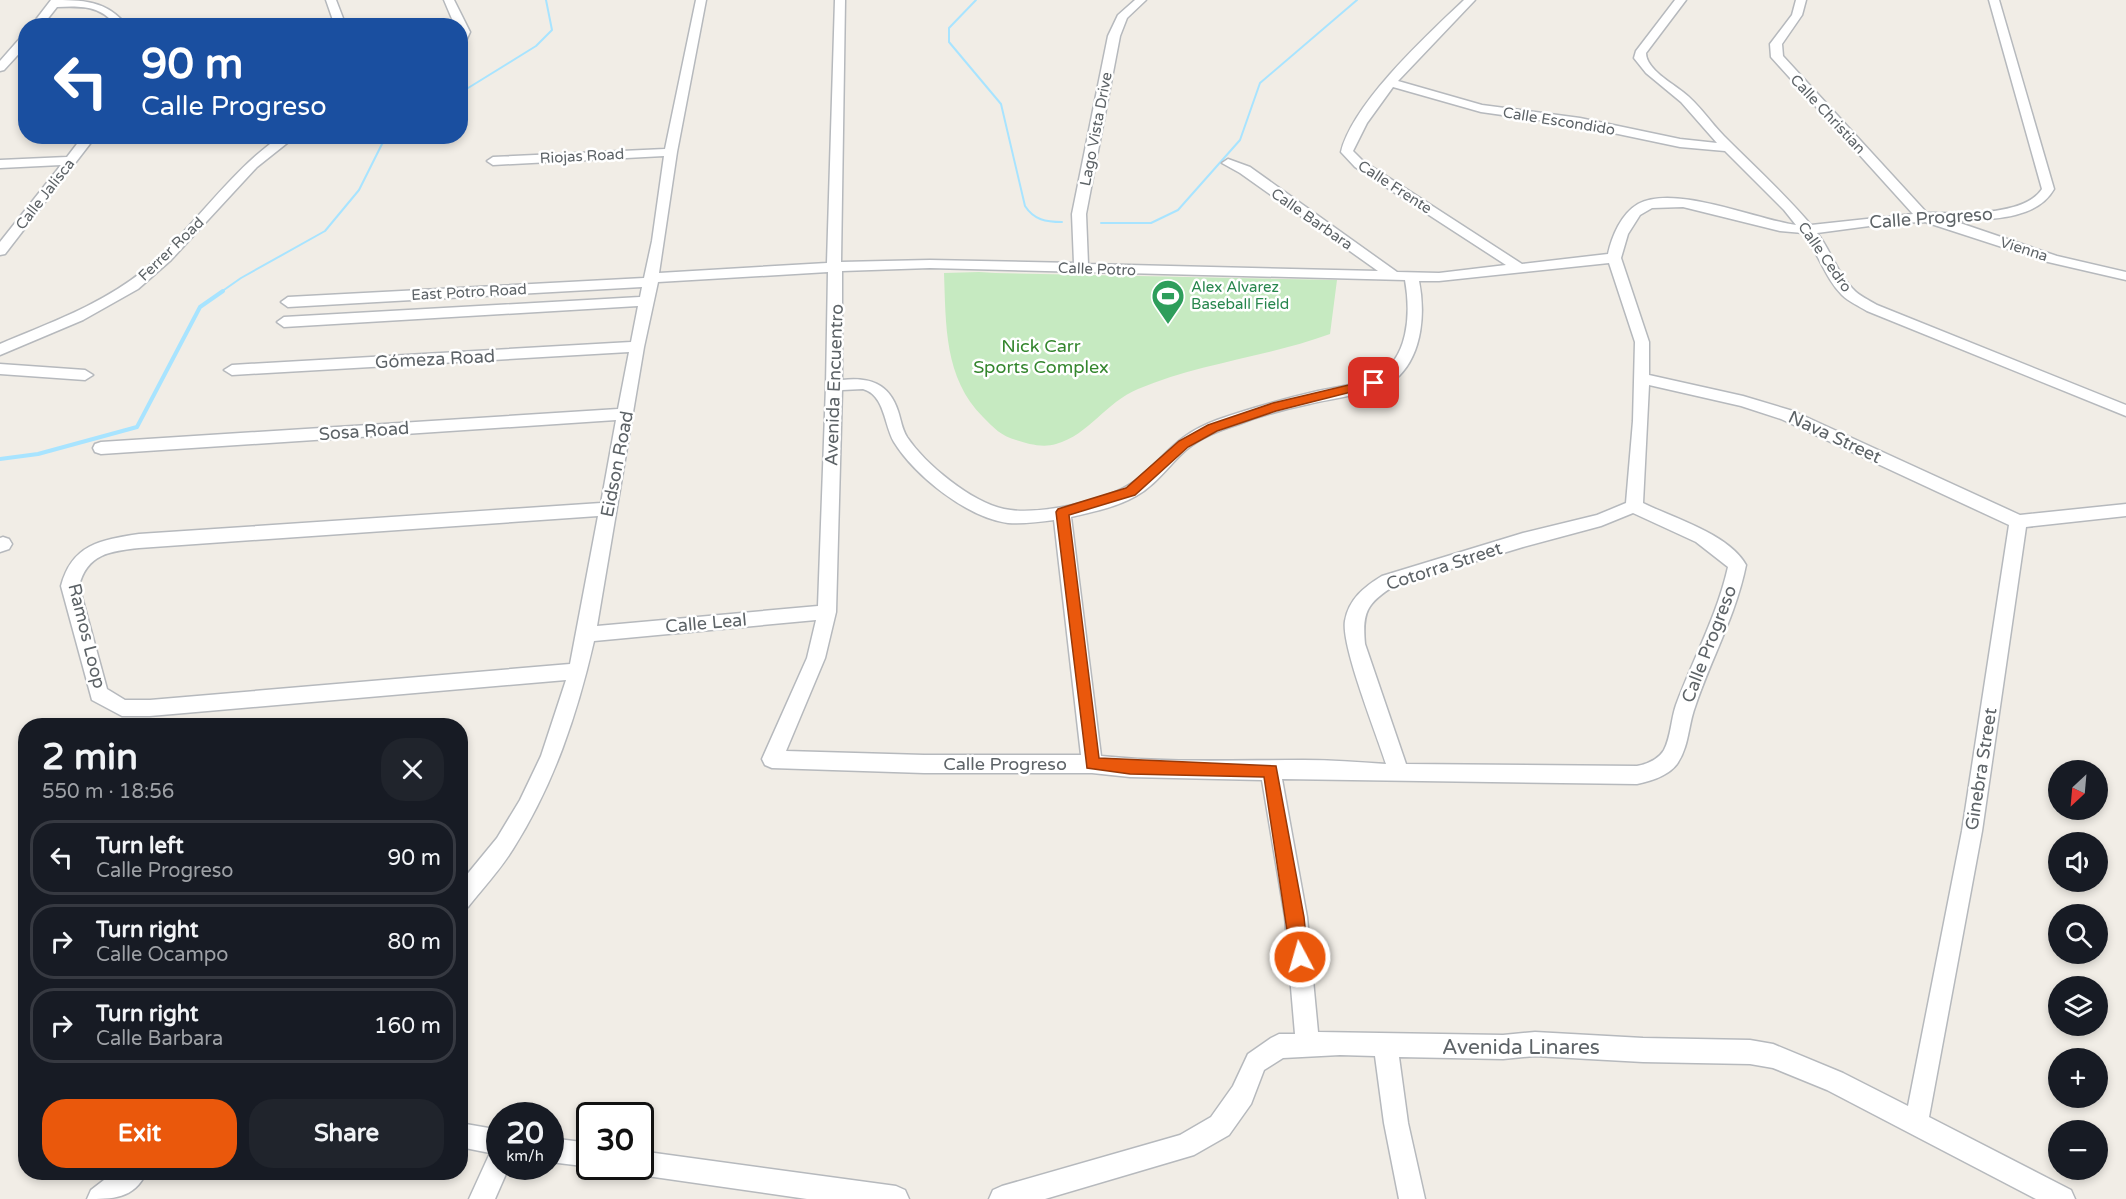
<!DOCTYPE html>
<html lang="en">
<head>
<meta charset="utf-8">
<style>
	:root { --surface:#171b24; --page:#20242c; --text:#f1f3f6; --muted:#9ea1a6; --line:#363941; --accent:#ea580c }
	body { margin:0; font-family:"Varela Round",sans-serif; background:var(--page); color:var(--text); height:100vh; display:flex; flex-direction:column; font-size:22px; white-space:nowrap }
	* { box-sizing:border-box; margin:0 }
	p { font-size:20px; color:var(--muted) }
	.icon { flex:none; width:33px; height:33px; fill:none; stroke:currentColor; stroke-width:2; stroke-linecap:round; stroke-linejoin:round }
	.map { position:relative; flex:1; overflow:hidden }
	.details { position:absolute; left:18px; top:718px; width:450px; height:462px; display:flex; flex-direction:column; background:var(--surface); border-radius:24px; box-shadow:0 3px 9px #0003 }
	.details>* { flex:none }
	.banner { position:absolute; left:18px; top:18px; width:450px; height:126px; border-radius:24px; box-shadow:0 3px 9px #0003; background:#1a4fa0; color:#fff; overflow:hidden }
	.needle { width:39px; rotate:206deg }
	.fabs { position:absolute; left:2048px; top:760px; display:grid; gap:12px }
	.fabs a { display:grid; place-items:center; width:60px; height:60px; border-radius:50%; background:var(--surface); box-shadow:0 3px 9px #0003; font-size:30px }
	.speed { position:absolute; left:486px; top:1102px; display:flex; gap:12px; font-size:30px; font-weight:700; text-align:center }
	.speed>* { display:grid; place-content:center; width:78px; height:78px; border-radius:50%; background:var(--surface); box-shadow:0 3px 9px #0003; line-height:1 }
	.speed small { font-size:15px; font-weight:400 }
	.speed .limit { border:3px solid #111; border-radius:9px; background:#fff; color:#111 }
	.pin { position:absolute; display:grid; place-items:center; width:51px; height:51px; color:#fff; margin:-26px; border-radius:12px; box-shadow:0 3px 9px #0006 }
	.me { position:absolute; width:66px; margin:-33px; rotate:354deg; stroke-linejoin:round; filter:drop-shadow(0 0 4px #0008) }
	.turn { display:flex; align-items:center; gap:21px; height:126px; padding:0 24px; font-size:27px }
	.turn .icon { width:78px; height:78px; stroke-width:2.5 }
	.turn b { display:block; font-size:42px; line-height:51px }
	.round { display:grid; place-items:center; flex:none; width:63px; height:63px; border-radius:24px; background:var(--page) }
	.headline { display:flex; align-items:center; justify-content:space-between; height:102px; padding:0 24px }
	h1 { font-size:36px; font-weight:800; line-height:45px }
	.cta { display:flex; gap:12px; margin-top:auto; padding:12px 24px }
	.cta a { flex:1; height:69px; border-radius:24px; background:var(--accent); color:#fff; font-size:24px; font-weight:800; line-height:69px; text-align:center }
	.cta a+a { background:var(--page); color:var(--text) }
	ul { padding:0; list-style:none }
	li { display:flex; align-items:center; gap:18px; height:75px; margin:0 12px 9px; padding:0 12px; border:3px solid var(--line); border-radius:24px }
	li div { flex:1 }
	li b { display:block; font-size:22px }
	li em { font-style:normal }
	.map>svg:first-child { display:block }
</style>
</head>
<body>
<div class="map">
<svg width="2126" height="1199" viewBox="0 0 2126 1199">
	<rect width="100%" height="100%" fill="#f1ede6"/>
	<path fill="#c6eac1" d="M979 272 995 273 1337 280 1330 334C1267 357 1199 363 1138 389 1106 402 1089 435 1056 444 1043 448 1028 444 1016 440 1001 436 994 428 983 417 944 378 946 325 944 273Z"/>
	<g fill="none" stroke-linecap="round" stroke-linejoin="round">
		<path stroke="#a8e4ff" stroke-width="2" d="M976 0 949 28V42L1001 104 1025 206C1034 220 1046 222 1062 222
			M460 93 536 46 552 30 546 0
			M1101 223H1151L1178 210 1240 140 1260 83 1357 0
			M221 292 241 278 325 231 359 190 382 144 393 136"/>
		<path stroke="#a8e4ff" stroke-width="4" d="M0 459 38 454 137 427 200 307 223 291"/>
		<defs>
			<path id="minor" d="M51 0C82 0 107 0 127 26H116C101 5 80 6 57 7L42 26H31Z
				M326 0H336L346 26H335Z
				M444 0H454L470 32 464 45 460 46V26H455Z
				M696 0H706L677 152 659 273 827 263 835 0H845L841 262 930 260 1074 263 1072 214 1108 36 1118 15 1135 0H1146L1127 18 1120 36 1086 214 1088 264 1378 271 1240 173 1222 163 1228 159 1250 167 1397 272 1439 273 1506 265 1355 167 1341 152C1353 103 1427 35 1464 0H1475L1398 81 1482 105 1580 118 1680 139 1717 143 1681 102 1646 73 1634 58 1636 51 1675 0H1686L1646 53C1646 69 1672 83 1683 92 1699 104 1710 122 1724 136 1753 165 1784 193 1811 225L1913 214 1771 57 1770 44 1792 15 1796 0H1806L1802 15 1782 44 1783 56 1927 213C1957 213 2024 217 2042 189L1989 0H1999L2054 189C2036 221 1987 219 1954 221L2057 256 2126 272V280L2048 262 1925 222 1892 223 1817 233C1831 250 1837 274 1853 289 1859 296 1869 300 1877 305L2126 405V416L1867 311C1859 306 1849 302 1842 295 1825 278 1818 252 1803 233L1780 231 1683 207 1652 208 1640 215 1628 234 1621 258 1649 342V375L1743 396 1793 411 2020 515 2126 504V516L2026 527 1982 831 1929 1117 2071 1190 2075 1199H2036L1827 1090 1773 1068 1750 1064 1643 1062 1535 1056 1503 1059 1399 1057 1408 1123 1425 1199H1399L1384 1123 1375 1056 1340 1055 1283 1058 1264 1070 1251 1104 1229 1135 1194 1155 1045 1199H989L993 1190 1002 1186 1180 1135 1211 1117 1233 1086 1248 1054 1271 1038 1279 1034H1295L1285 917 1262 780 1130 777 1092 773H924L772 768 765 765 762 759 807 658 816 620 594 641C577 715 554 784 513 849 500 870 483 888 468 907L460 910V883L497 838 520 800 541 756 566 680 150 716H122L92 700 61 586C72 544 101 540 139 534L601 503 616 420 101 454 95 452 93 448 95 444 101 442 618 409 629 352 232 375 224 370 232 365 631 342 638 306 284 327 277 322 284 317 640 297 642 287 288 307 281 302 288 297 644 278 652 241 664 156 493 165 487 161 493 157 665 149ZM1393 87 1481 112 1580 126 1680 147 1725 151 1784 210 1796 225C1755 219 1674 184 1638 204 1621 214 1612 236 1608 254L1522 264 1363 161 1353 151 1367 123ZM1609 263 1635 342 1633 421 1626 503 1597 515 1523 533 1382 576C1364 587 1349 599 1345 621 1341 646 1377 735 1386 764 1358 762 1331 760 1303 760 1236 760 1168 763 1101 756L1071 517C1093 512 1117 507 1136 496 1156 485 1169 465 1186 450 1201 437 1220 430 1239 424 1262 415 1285 409 1309 404 1333 398 1382 393 1399 376 1423 352 1425 311 1419 281H1439ZM930 268 1405 280C1411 313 1409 360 1375 377 1357 385 1336 387 1318 391 1284 399 1250 408 1217 420 1174 436 1168 455 1135 481 1108 501 1037 516 1004 509 971 502 925 464 907 437 902 429 901 420 898 411 889 383 869 377 842 380V271ZM828 272 826 386 818 606 597 626 644 347 658 282ZM1649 385 1741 406 1781 419 2009 525 1962 831 1908 1106 1843 1073 1773 1044 1750 1040 1643 1038 1535 1032 1503 1035 1318 1032 1307 917 1282 779 1637 784C1651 781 1668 776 1677 764 1689 747 1688 726 1695 707 1711 659 1736 615 1746 565 1729 534 1673 518 1643 503ZM863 389C885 395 884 425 894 442 915 476 968 518 1008 523 1024 524 1039 522 1054 520L1081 755H924L786 751 825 658 836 612 842 390ZM1633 513 1696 542 1728 567C1717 616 1693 659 1676 705 1671 719 1671 737 1664 750 1658 760 1647 764 1637 766L1406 764 1365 644C1362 612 1367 603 1394 586L1523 547 1601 526ZM598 516 570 664 150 700H125L107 689 79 586C87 554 110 551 139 548Z
				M26 35V46L4 70 0 71V61L22 36Z
				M83 136H96L5 254 0 255V242L61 165 0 168V160L67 157Z
				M281 136H296L257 167 171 260 138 289 83 320 0 355V344C49 323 101 305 143 271 193 230 227 173 281 136Z
				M0 364 85 370 93 375 85 380 0 374Z
				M3 537 9 539 12 544 9 549 0 552V538Z
				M460 1123 500 1130V1167H509L495 1199H469L490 1153 460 1147Z
				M550 1138 590 1143 591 1167 550 1162Z
				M640 1151 896 1186 905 1190 909 1199H807L640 1175 631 1172 629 1167H640Z
				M113 1173H146C134 1199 112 1199 87 1199L91 1190Z"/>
		</defs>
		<use href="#minor" stroke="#b6b9bd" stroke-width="3"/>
		<use href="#minor" fill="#fff" fill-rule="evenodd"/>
	</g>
	<path fill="#ea580c" stroke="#983908" stroke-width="1.5" d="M1374 379 1379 380V385L1276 411 1217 431 1188 447 1135 495 1069 515 1099 758 1276 766 1304 917 1308 957 1306 963 1300 965 1294 963 1291 957 1264 777 1130 774 1087 768 1056 512 1058 509 1126 488 1179 441 1208 425 1273 403Z"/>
	<defs>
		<symbol id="stadium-pin" viewBox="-11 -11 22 30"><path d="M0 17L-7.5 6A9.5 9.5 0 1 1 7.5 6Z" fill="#2e9e5b" stroke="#fff"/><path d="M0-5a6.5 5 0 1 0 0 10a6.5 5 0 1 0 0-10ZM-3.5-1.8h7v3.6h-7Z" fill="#fff"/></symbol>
	</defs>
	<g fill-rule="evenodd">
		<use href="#stadium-pin" x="1149" y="277" width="38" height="52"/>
	</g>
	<g text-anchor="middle" stroke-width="5" stroke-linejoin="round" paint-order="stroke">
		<g font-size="15" fill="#5d6367" stroke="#fff">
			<text transform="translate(1828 114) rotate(47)" y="5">Calle Christian</text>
			<text transform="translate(1559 121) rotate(9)" y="5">Calle Escondido</text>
			<text transform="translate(1096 129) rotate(-79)" y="5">Lago Vista Drive</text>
			<text transform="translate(582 156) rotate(-3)" y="5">Riojas Road</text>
			<text transform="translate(1395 187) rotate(33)" y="5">Calle Frente</text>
			<text transform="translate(45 194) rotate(-52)" y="5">Calle Jalisca</text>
			<text transform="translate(1312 219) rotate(35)" y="5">Calle Barbara</text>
			<text transform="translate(171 249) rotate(-44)" y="5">Ferrer Road</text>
			<text transform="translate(2024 249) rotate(18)" y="5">Vienna</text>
			<text transform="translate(1825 257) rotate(55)" y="5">Calle Cedro</text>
			<text transform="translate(1097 269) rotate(2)" y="5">Calle Potro</text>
			<text transform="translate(469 292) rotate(-3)" y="5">East Potro Road</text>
		</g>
		<g font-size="15" fill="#27864d" stroke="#fff" text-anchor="start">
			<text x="1191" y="292">Alex Alvarez<tspan x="1191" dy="17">Baseball Field</tspan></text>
		</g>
		<g font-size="18" fill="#5d6367" stroke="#fff">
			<text transform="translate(1931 218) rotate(-4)" y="6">Calle Progreso</text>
			<text transform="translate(435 359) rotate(-3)" y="6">Gómeza Road</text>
			<text transform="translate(834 385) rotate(-88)" y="6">Avenida Encuentro</text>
			<text transform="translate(364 431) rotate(-4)" y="6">Sosa Road</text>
			<text transform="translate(1835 437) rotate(25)" y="6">Nava Street</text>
			<text transform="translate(617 464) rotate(-79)" y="6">Eidson Road</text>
			<text transform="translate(1444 566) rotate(-18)" y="6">Cotorra Street</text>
			<text transform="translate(706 623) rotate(-5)" y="6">Calle Leal</text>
			<text transform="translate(87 636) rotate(76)" y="6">Ramos Loop</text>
			<text transform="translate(1709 644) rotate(-69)" y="6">Calle Progreso</text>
			<text x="1005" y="770">Calle Progreso</text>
			<text transform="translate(1981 769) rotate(-81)" y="6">Ginebra Street</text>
		</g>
		<g font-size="18" fill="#34862e" stroke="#fff">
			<text x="1041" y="352">Nick Carr<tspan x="1041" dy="21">Sports Complex</tspan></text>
		</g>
		<g font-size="21" fill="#5d6367" stroke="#fff">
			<text x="1521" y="1054">Avenida Linares</text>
		</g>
	</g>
</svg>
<div class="fabs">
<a><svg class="needle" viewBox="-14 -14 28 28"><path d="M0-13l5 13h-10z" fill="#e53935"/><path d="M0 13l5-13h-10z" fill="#9ea1a6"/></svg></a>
<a><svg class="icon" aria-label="sound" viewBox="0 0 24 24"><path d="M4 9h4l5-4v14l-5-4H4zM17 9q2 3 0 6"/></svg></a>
<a><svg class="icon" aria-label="search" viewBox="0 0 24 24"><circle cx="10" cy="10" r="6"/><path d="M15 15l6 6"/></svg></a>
<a><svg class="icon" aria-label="layers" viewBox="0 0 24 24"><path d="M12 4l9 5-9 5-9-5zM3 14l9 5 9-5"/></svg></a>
<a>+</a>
<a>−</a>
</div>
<div class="speed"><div>20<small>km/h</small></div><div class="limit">30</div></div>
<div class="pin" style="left:1374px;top:383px;background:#d93025"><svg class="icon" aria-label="arrive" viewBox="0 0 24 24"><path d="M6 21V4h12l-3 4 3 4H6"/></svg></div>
<svg class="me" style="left:1300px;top:957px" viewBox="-20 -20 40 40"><circle r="17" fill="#ea580c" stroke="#fff" stroke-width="3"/><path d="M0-11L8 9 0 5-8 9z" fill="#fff"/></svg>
<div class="banner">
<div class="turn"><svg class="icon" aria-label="left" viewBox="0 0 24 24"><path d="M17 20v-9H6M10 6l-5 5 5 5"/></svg><div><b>90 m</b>Calle Progreso</div></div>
</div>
<section class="details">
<div class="headline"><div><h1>2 min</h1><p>550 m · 18:56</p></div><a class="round"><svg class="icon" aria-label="close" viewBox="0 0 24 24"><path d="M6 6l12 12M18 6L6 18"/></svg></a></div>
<ul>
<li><svg class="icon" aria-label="left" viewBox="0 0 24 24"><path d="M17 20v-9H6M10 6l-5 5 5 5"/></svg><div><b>Turn left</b><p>Calle Progreso</p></div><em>90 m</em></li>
<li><svg class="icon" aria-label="right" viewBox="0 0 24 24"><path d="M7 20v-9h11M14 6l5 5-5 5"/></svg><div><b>Turn right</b><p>Calle Ocampo</p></div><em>80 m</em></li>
<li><svg class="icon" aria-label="right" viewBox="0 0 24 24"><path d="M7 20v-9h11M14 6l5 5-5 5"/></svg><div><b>Turn right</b><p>Calle Barbara</p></div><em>160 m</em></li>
</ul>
<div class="cta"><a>Exit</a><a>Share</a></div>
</section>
</div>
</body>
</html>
